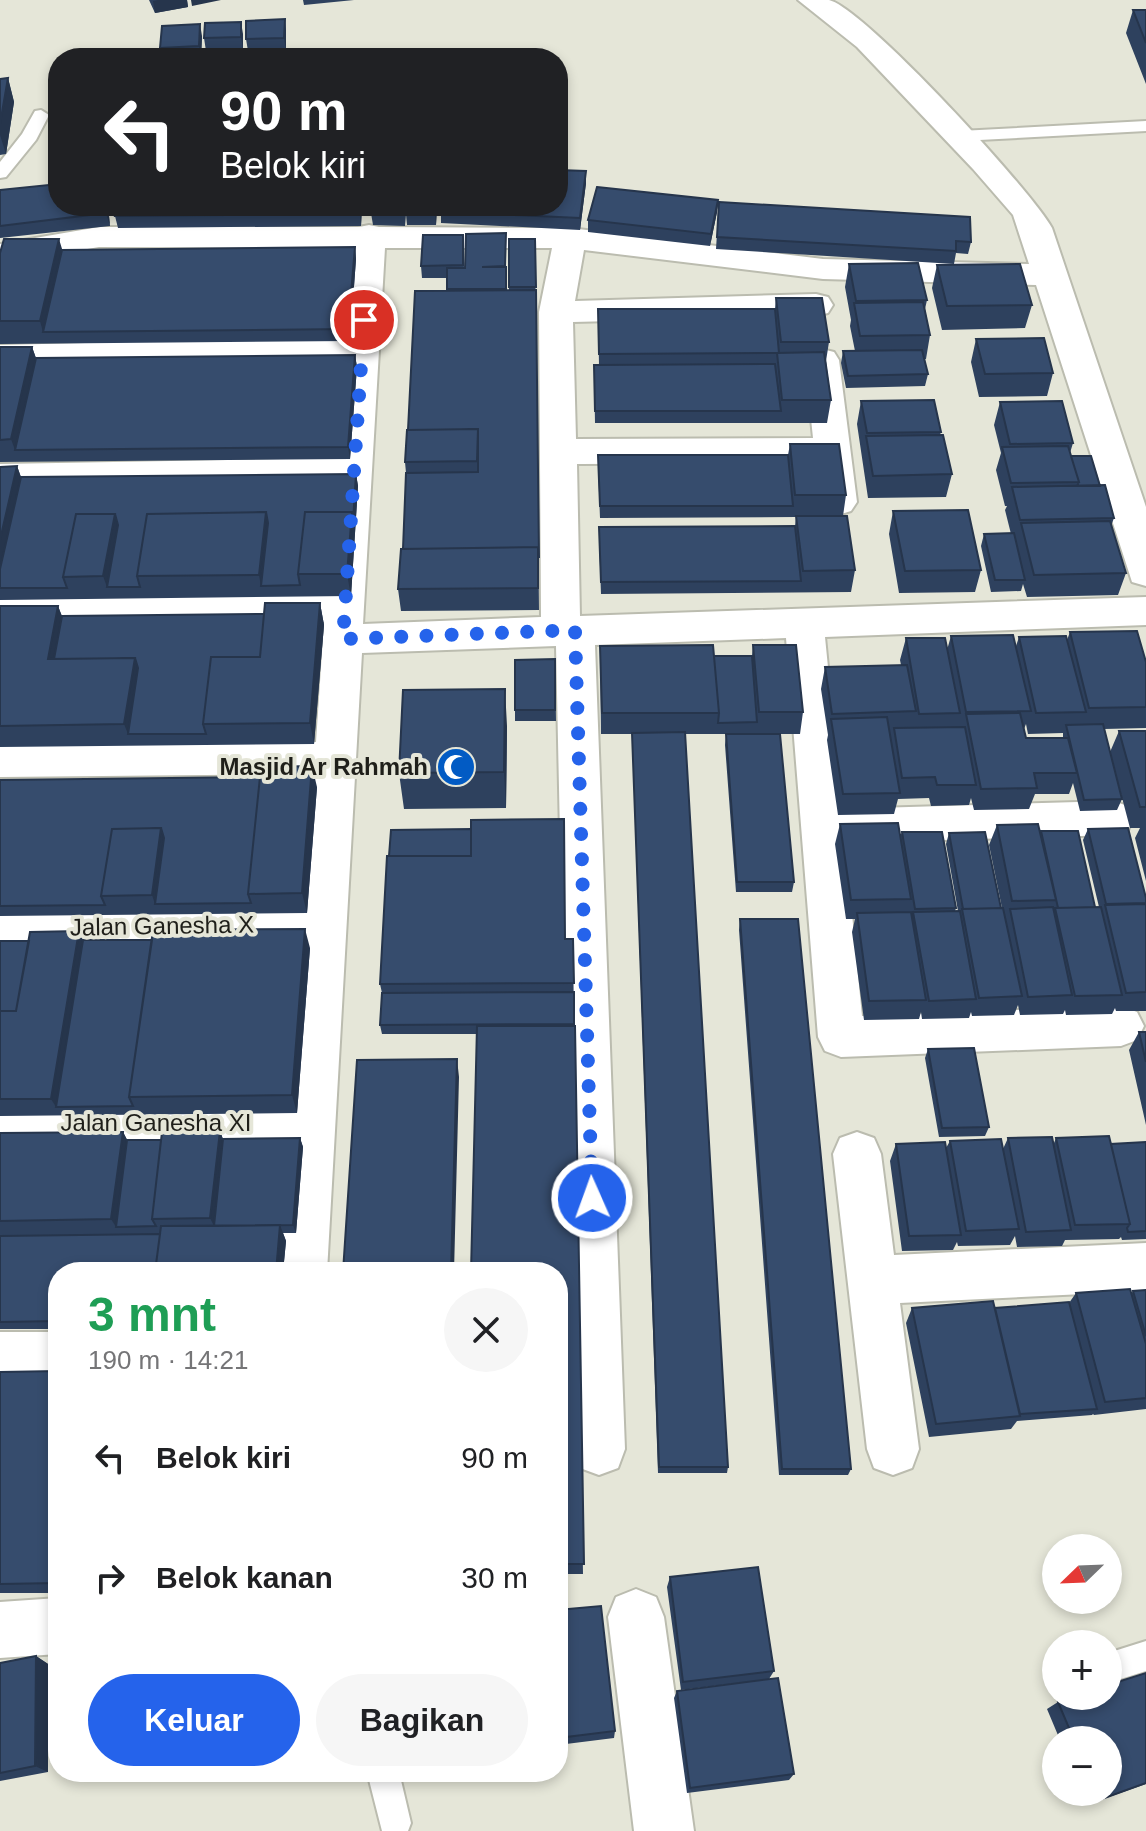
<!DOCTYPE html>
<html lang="id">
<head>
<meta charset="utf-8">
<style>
	:root { --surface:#fff; --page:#f6f6f6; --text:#202124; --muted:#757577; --accent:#2563eb }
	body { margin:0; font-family:Arial,sans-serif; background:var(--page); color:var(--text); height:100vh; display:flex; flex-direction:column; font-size:30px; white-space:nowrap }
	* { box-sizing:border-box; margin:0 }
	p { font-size:26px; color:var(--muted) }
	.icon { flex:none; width:44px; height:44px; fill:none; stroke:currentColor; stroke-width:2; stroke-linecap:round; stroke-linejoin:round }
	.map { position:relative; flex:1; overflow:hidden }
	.sheet { position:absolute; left:48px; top:1262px; width:520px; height:520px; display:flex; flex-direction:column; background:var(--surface); border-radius:32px; box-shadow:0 4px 12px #0003 }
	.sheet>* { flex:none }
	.banner { position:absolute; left:48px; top:48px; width:520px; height:168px; border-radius:32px; box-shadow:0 4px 12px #0003; background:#202124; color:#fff; overflow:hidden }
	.needle { width:52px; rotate:247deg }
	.controls { position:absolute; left:1042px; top:1534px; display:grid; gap:16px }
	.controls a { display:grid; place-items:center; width:80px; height:80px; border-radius:50%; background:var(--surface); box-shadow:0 4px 12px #0003; font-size:40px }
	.pin { position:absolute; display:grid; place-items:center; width:68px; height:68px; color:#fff; margin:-34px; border:4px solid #fff; border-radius:50%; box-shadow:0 2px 8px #0007 }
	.me { position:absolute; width:88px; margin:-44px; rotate:358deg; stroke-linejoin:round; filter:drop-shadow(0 0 6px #0008) }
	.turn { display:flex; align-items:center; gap:28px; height:168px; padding:0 40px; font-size:36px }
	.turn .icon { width:104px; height:104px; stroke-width:2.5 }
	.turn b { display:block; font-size:56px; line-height:68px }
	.round { display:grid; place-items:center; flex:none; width:84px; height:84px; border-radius:42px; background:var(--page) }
	.head { display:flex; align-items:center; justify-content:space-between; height:136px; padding:0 40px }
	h1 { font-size:48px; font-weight:800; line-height:60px; color:#1e9e55 }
	.action { display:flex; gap:16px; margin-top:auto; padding:16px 40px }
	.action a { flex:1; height:92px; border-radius:48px; background:var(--accent); color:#fff; font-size:32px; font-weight:800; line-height:92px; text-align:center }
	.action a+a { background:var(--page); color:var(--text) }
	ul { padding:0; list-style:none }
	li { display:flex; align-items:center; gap:24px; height:120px; padding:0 40px }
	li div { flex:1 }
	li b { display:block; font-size:30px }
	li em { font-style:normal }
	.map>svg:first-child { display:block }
</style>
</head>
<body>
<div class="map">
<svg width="1146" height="1831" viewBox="0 0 1146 1831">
	<rect width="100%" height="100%" fill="#e5e6d8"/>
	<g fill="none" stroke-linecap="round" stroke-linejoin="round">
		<defs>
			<path id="service" d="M41 110 49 115 36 140 6 177 0 178V162L22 134 35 111Z
				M1146 121V131L960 141 952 136 960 131Z
				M1146 1641V1671L1108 1683V1653Z
				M367 1772H399L411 1823 408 1831H382Z"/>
			<path id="minor" d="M798 0C807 0 819 0 829 0 864 8 1032 191 1052 228L1146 507V586L1132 582 1036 285 823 279 584 250 575 301 816 294 828 297 833 305 828 313 816 316 573 322 576 439 813 438 805 360 810 352 822 349 834 352 839 360 857 502 851 511 838 515 825 511 819 502 815 463 577 464 580 616 1146 597V625L825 637 842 809 1113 801 1128 806 1134 818 1128 830 1113 835 845 843 862 1016 1121 1006 1137 1012 1144 1026 1137 1040 1121 1046 841 1057 825 1051 818 1037 786 638 595 645 625 1449 618 1468 599 1475 580 1468 573 1449 556 646 362 653 327 1272H277L286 1144 0 1143V1101H289L301 943 0 947V909L304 906 313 774 0 777V745L316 742 324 622 0 621V593L326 595 335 483 0 490V464L336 458 344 360 0 367V345L345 337 352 248 99 247 0 264V244L99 227H359L369 225 379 227 570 228 823 259 1029 264 1013 215 973 169 857 47ZM385 248H552L539 312 541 617 363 624Z
				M857 1132 874 1138 881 1154 894 1255 1146 1243V1291L900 1303 919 1449 912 1468 893 1475 874 1468 867 1449 833 1154 840 1138Z
				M0 1332H58V1382H0Z
				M636 1589 656 1597 664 1617 694 1831H634L608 1617 616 1597Z
				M58 1598V1654L0 1658V1602Z"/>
		</defs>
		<use href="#service" stroke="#bbbcaf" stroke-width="4"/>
		<use href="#minor" stroke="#bbbcaf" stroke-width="4"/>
		<use href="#service" fill="#fff" fill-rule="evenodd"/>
		<use href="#minor" fill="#fff" fill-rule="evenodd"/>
	</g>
	<path fill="#2e415e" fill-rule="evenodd" d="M149 0H187L188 7 155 13Z
		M303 0H354L304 5Z
		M1133 10H1146V84L1126 33Z
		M285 19 286 31V50L248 51 246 39Z
		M243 34V49L206 51 204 38Z
		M202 36 201 58H162L160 48Z
		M8 78 14 102 6 154 0 155V79Z
		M586 171V183L580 230 441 223V206H558Z
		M0 190 58 206H108L110 226 0 238Z
		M718 200 717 212 710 246 588 232V220Z
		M719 202 971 242 968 254 956 253 954 264 716 249Z
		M118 206H362L361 226 118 228 115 216Z
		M437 206 436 225H407L406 214 405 226 373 225 371 213Z
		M506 233V290H509V239H535L539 610 401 611 398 589 403 549 406 473 405 462 408 430 447 291V278H422L421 266 463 235 464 268H465Z
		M355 247 356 259 350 341 0 344V253L62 250Z
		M849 264 927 300 925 309 930 335 926 359H924L928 374 925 386 846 388 841 363 843 351H855L850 326 851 320 845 287Z
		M937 265 1032 305 1025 328 942 330 932 288Z
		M776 298 829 342 826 361 831 400 827 423H595L594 365H599L598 309H775Z
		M976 339 1053 373 1047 396 979 397 971 362Z
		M0 347H32L36 358 355 355 357 367 350 459 0 462Z
		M861 401 941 432 940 435 952 474 946 497 868 498 857 424Z
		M1000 402 1073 443 1070 453 1071 456 1100 486 1114 518 1111 526 1126 573 1118 595 1027 597 1023 584 1021 591 991 592 981 546 984 534H1011L1005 510 1007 506H1005L996 470 1001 453 994 425Z
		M790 444 846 495 843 516 855 570 851 592 601 594 599 539 795 526 796 517 600 518 598 467 788 455Z
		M17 466 21 477 356 474 358 486 351 596 0 600V467Z
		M893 511 981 570 975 592 899 593 889 534Z
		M320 603 324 625 314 744 0 747V606H58L62 616 264 614Z
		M1070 632 1146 662V728L1104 729 1122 799 1117 810 1080 811 1073 783 1069 794H1035L1029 809 974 810 971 798 969 805 931 806 929 798 898 799 894 814 838 815 827 740 828 735 821 689 825 667 901 665 900 660 906 638 947 650 951 636 1016 646 1019 637 1067 640ZM1026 724 1028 734 1063 733V738H1026L1024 729Z
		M753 645 803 712 800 734H737L794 882 792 892H736L725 745 726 734H685L728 1467 727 1473H658L632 734H601L600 646 714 656H752Z
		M555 659 556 721H515V710Z
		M507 726 506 808 404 809 399 773Z
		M1119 731H1146V881L1135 838 1140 828H1130L1110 752Z
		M0 780 317 787 307 913 0 916Z
		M840 824 900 837 902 832 956 908 955 911H958L946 844 949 833 1002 908 989 845 997 825 1040 834 1041 831 1095 907H1099L1083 840 1088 829 1146 898V1011H1116L1115 1008 1112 1014 1066 1015 1065 1010 1063 1014 1020 1015 1018 1005 1014 1015 972 1016 971 1012 969 1018 922 1019 921 1012 919 1019 864 1020 852 932 855 919H846L835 844Z
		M740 919 851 1469 848 1475H779L739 930Z
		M79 931 83 940 310 948 297 1113 0 1116V941H29Z
		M565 939H573L574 1026H575L583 1574H558V1272L477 1034H382L380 1025 382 993 380 984Z
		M1139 1032H1146V1125L1129 1050Z
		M928 1049 989 1127 985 1136 939 1137 925 1058Z
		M220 1131 223 1139 300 1138 303 1147 296 1233H283L286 1241 283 1272H58V1329H0V1133L123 1132 127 1140H161Z
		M1008 1138 1054 1143 1056 1138 1111 1144 1146 1142V1239L1122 1240 1121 1237 1119 1239 1065 1240 1062 1246 1017 1247 1015 1236 1010 1245 958 1246 957 1242 953 1250 902 1251 890 1161 896 1144 946 1148 950 1141 1003 1149Z
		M1146 1290V1409L1094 1415 1093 1414 1092 1415 1017 1421 1011 1429 929 1437 906 1323 912 1308H995L1069 1303 1076 1293H1132L1133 1291Z
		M58 1371V1593H0V1372Z
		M670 1577 774 1671 769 1679 681 1690 667 1587Z
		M558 1610 615 1731 614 1738 558 1745Z
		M36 1656 48 1664V1772L0 1781V1663Z
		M1146 1673V1784L1086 1805 1081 1792H1108V1740H1060L1047 1709 1058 1702 1075 1696H1108V1685Z
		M677 1691 794 1774 789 1780 687 1793 674 1698Z"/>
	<path fill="#26354c" d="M158 0H187L188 7 155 13 153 1Z
		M191 0H221L192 6Z
		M285 19 286 31V50L284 38Z
		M241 22 243 34V49L241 37Z
		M200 24 202 36 201 58 199 46Z
		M8 78 14 102 6 154 0 135V124Z
		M586 171V183L580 230V218Z
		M718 200 717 212 710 246 711 234Z
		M106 206H108L110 226 106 213Z
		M360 206H362L361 226 360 214Z
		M435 206H437L436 225 435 213Z
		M59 239 66 262 43 332 40 321Z
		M355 247 356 259 350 341 348 329Z
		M32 347 40 370 15 450 11 439Z
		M355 355 357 367 350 459 348 447Z
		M17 466 25 489 0 588V540Z
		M356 474 358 486 351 596 347 574 352 512Z
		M266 512 271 535 261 586 259 575Z
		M115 514 122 536 107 587 103 576Z
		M320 603 324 625 314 744 310 723Z
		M58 606 66 628 58 669 48 659Z
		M135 658 142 679 128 734 124 724Z
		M505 689 507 726 506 808 504 772Z
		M312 766 317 787 307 913 302 893Z
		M161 828 168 848 155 904 152 895Z
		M305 929 310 948 297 1113 292 1095Z
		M79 931 87 950 56 1107 51 1099Z
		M457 1059 459 1077 454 1272H451Z
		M220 1131 226 1148 214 1226 210 1218Z
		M123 1132 132 1149 116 1227 111 1219Z
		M300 1138 303 1147 296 1233 293 1225Z
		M280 1225 286 1241 283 1272H276Z
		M58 1435V1478L52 1473Z
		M36 1656 48 1664V1772L35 1766Z"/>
	<path fill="#364c6d" stroke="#26354c" stroke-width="2" d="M1133 10H1146V43Z
		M285 19 284 38 246 39V21Z
		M241 22V37L204 38 205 23Z
		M200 24 199 46 160 48 162 26Z
		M8 78 0 124V79Z
		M558 170 586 171 580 218 515 215 516 206H558Z
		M58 184V206H106V213L0 226V190Z
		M597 187 718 200 711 234 588 220Z
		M719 202 970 217 971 242 956 241V251L717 237Z
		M118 206H360V214L115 216Z
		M372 206H405L404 213H371Z
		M407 206H435V213H406Z
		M441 206H477V213L440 211Z
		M506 233 505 266 482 267H506V289H447V268H465L466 234Z
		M423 235H463V265L421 266Z
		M4 239H59L40 321H0V253Z
		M509 239H535L536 287H509Z
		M355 247 348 329 43 332 62 250Z
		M918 263 927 300 856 301 849 264Z
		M1020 264 1032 305 947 306 937 265Z
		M536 290 539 558 538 547 403 549 406 473 478 472V429L408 430 415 291Z
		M776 298H822L829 342H781Z
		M923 302 930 335 860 336 854 303Z
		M598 309H775L779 353 599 354Z
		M1044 338 1053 373 985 374 976 339Z
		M0 347H32L11 439 0 440Z
		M922 350 928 374 848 376 843 351Z
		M824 352 831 400H782L777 353Z
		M355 355 348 447 15 450 36 358Z
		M775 364 781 411H595L594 365Z
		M934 400 941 432 867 433 861 401Z
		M1062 401 1073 443 1010 444 1000 402Z
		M478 429 477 461 405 462 407 430Z
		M943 435 952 474 873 476 866 436Z
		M790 444H839L846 495H795Z
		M1068 446 1079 482 1011 483 1002 447Z
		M598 455H788L793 506H600Z
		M1071 456H1091L1100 486H1077L1079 482Z
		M17 466 0 540V467Z
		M356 474 353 522 352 512H305L298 574 300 585 261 586 268 523 266 512 147 514 137 576 140 587H107L118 525 115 514H76L63 577 67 588H0V569L21 477Z
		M1105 485 1114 518 1020 520 1012 487Z
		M968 510 981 570 905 571 893 511Z
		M266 512 259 575 137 576 147 514Z
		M305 512H352L347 574H298Z
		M76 514H115L103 576 63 577Z
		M796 516H847L855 570 803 571Z
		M1110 521 1126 573 1034 575 1021 523Z
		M795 526 801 581 601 582 599 527Z
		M1014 533 1025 580H995L984 534Z
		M538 547V588L398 589 401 549Z
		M265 603H320L310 723 203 724 211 657H260Z
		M0 606H58L48 659 135 658 124 724 0 726Z
		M264 614 260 657H211L203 724 206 734H128L138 668 135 658 54 659 62 616Z
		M1137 631 1146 662V707L1089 708 1070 632Z
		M1013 635 1031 711 966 712 951 636Z
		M1066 636 1086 712 1036 713 1019 637Z
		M906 638H945L960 713 919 714Z
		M713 645 719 713H602L600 646Z
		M753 645H796L803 712H759Z
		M714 656H752L757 722 718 723 719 713Z
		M555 659V710H515V660Z
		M907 665 916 711 832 714 825 667Z
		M505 689 504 772 399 773 403 690Z
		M1020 713 1026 738H1068L1077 773H1034L1037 788 981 789 966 714Z
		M887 717 900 793 843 794 831 719Z
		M1103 724 1122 799 1084 800 1066 725Z
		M965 727 976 785H937L935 777 902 778 894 728Z
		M1119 731H1146V807H1140Z
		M685 732 728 1467H659L632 733Z
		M726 734H780L794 882H737Z
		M312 766 302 893 248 894 261 767Z
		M260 777 248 894 251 903 155 904 164 838 161 828 112 829 101 896 105 905 0 906V780Z
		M564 819 565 939H573L574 983 380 984 387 856H471V820Z
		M898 823 911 899 851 900 840 824Z
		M1038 824 1056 900 1012 901 997 825Z
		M161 828 152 895 101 896 112 829Z
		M1128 828 1146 898V903L1106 904 1088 829Z
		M471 829V856H389L391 830Z
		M1041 831H1078L1095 907 1058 908Z
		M902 832H942L956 908 915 909Z
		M985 832 1001 908 963 909 949 833Z
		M1146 904V992L1126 993 1105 905Z
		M1053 907 1072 995 1028 997 1010 909Z
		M1101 907 1122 995 1075 996 1055 908Z
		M1003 908 1022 996 979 998 962 909Z
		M960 911 976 999 929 1001 913 912Z
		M911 912 926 1000 869 1001 857 913Z
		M740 919H798L851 1469H782Z
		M305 929 292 1095 129 1097 153 930Z
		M79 931 51 1099H0V1011H16L30 932Z
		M83 940H152L129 1097 133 1106 56 1107Z
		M0 941H29L16 1011H0Z
		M574 992V1024L380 1025 382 993Z
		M477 1026H575L584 1564H558V1272H471Z
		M1139 1032H1146V1062Z
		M974 1048 989 1127 942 1128 928 1049Z
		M457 1059 451 1272H343L357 1060Z
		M220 1131 210 1218 152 1219 162 1132Z
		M123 1132 111 1219 0 1221V1133Z
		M1109 1136 1130 1224 1075 1225 1056 1138Z
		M1052 1137 1071 1230 1026 1232 1008 1138Z
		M300 1138 293 1225 214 1226 223 1139Z
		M1001 1139 1019 1229 966 1231 950 1141Z
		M127 1140H161L152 1219 156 1226 116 1227Z
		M945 1142 961 1235 909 1236 896 1144Z
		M1146 1142V1231L1128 1232 1127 1228 1130 1224 1111 1144Z
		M280 1225 276 1272H155L161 1226Z
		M160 1234 155 1272H58V1321L0 1322V1236Z
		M1130 1289 1146 1344V1398L1105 1402 1076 1293Z
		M1146 1290V1336L1133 1291Z
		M993 1301 1020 1416 936 1424 912 1308Z
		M1069 1302 1097 1409 1020 1414 995 1308Z
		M58 1371V1435L52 1473H58V1583L0 1584V1372Z
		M758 1567 774 1671 683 1682 670 1577Z
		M601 1606 615 1731 558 1738V1610Z
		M36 1656 35 1766 0 1773V1663Z
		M1146 1673V1783L1099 1800 1095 1792H1108V1740H1074L1058 1702 1075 1696H1108V1685Z
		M778 1678 794 1774 690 1788 677 1691Z"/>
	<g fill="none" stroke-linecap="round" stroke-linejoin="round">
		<path stroke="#2563eb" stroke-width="14" stroke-dasharray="0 25.2" d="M364 320 343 639 575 630 592 1198"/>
	</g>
	<defs>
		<symbol id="mosque-disc" viewBox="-11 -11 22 22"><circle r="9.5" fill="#025bc4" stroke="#e5e6d8"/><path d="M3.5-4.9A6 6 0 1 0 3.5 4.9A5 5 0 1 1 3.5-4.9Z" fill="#fff"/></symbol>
	</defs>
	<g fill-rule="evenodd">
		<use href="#mosque-disc" x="434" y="745" width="44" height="44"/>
	</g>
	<g text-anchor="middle" stroke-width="8" stroke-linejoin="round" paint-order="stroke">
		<g font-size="24" font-weight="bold" fill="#1f1f1a" stroke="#e5e6d8" text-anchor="end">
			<text x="428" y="775">Masjid Ar Rahmah</text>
		</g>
		<g font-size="24" fill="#1f1f1a" stroke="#e5e6d8">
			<text transform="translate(162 926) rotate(-1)" y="8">Jalan Ganesha X</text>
			<text x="156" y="1131">Jalan Ganesha XI</text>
		</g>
	</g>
</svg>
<div class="controls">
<a><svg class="needle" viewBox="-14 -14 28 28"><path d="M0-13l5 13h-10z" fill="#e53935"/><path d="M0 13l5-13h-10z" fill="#757577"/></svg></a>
<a>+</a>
<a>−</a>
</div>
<div class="pin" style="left:364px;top:320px;background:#d93025"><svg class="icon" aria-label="arrive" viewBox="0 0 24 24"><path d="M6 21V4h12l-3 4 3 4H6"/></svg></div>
<svg class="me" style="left:592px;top:1198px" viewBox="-20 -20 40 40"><circle r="17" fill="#2563eb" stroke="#fff" stroke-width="3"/><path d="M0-11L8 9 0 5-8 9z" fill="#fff"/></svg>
<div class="banner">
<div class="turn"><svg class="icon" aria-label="left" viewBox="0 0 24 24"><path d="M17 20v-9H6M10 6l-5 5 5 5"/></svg><div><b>90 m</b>Belok kiri</div></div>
</div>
<section class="sheet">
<div class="head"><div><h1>3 mnt</h1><p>190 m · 14:21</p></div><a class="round"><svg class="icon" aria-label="close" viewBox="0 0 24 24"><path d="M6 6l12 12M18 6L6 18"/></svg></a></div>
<ul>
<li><svg class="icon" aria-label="left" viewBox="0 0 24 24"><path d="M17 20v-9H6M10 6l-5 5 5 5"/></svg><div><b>Belok kiri</b></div><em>90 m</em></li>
<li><svg class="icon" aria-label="right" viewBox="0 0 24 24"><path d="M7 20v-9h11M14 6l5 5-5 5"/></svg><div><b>Belok kanan</b></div><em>30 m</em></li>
</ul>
<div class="action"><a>Keluar</a><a>Bagikan</a></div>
</section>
</div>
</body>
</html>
